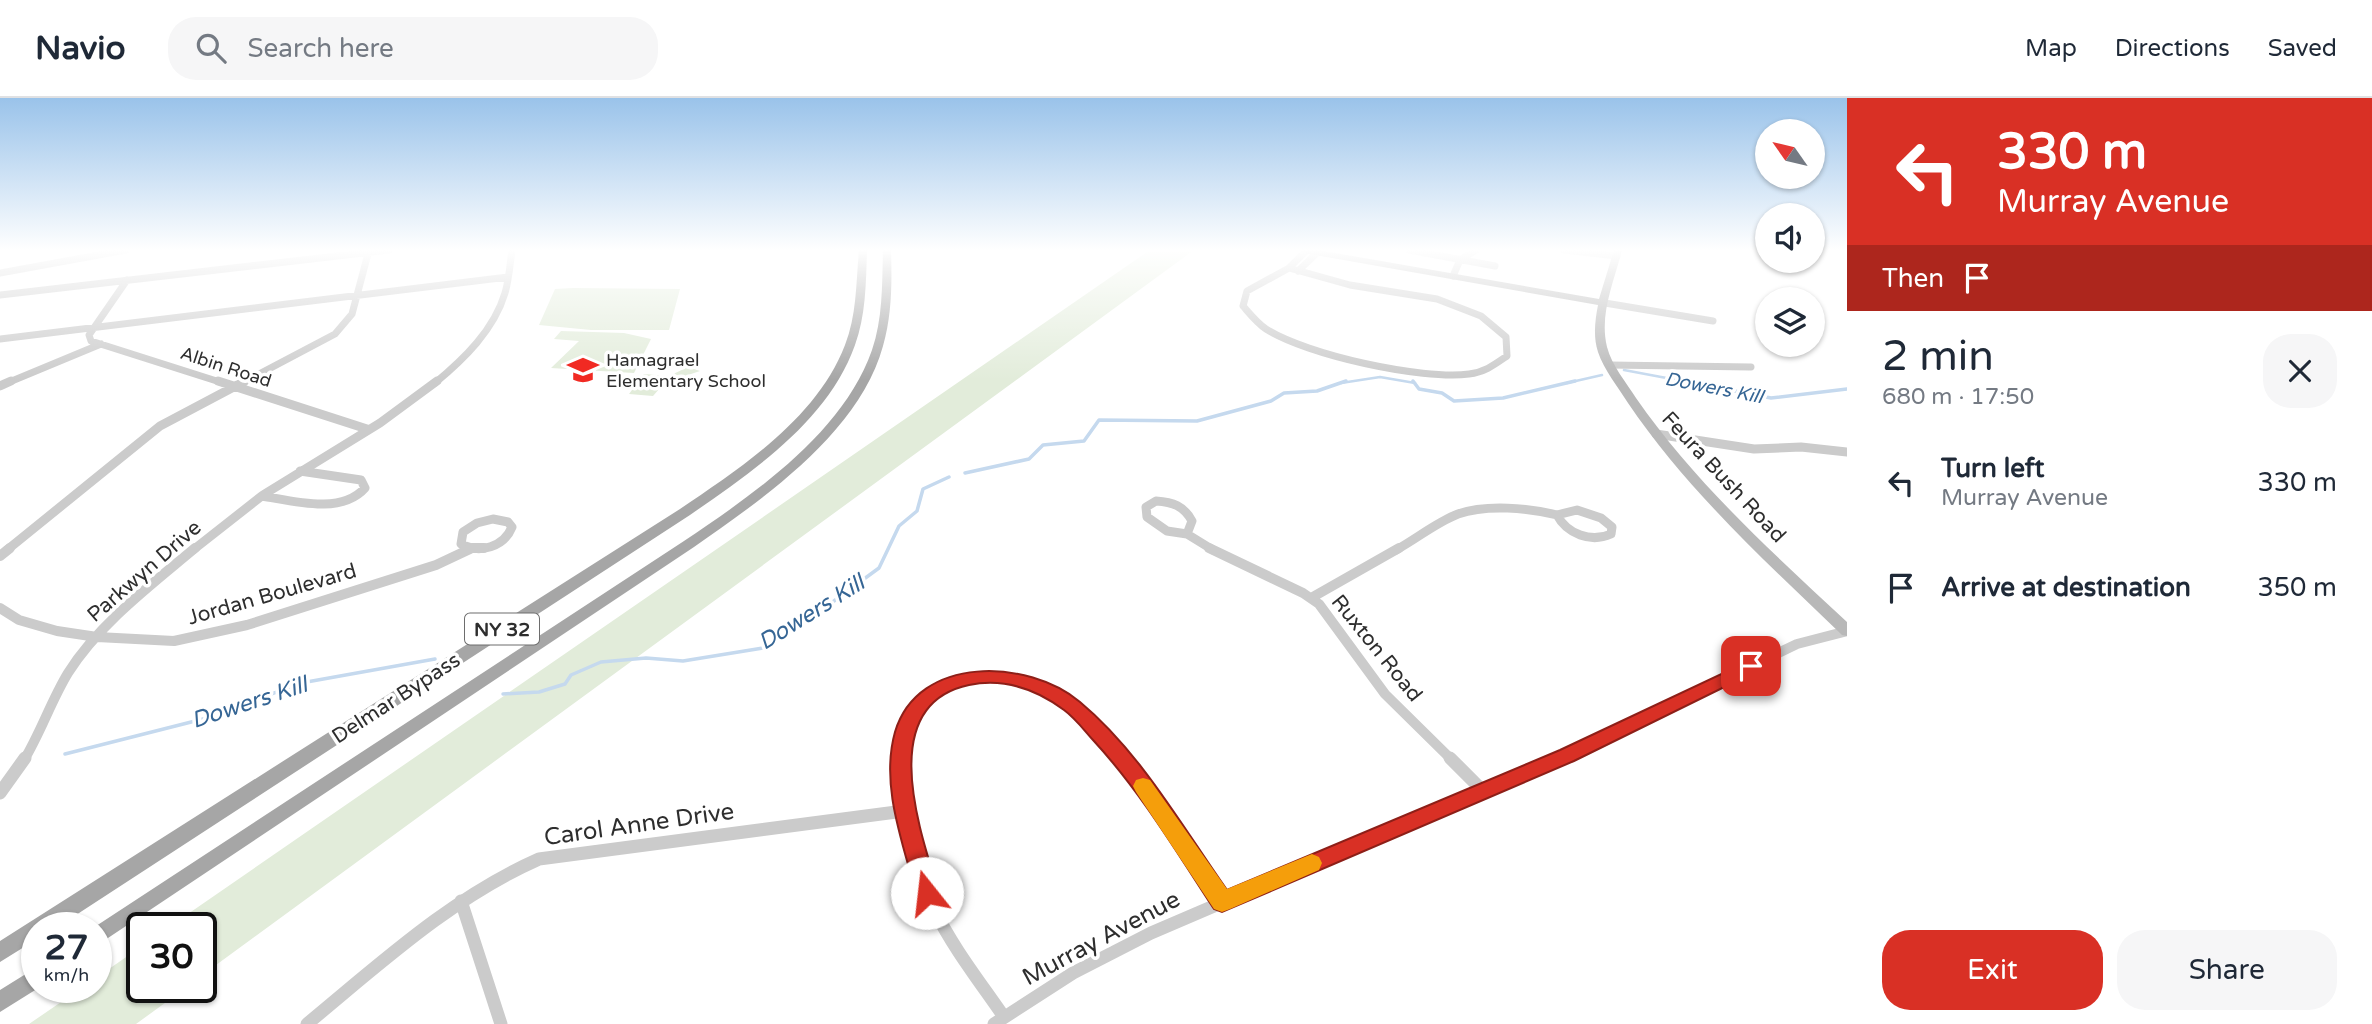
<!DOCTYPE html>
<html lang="en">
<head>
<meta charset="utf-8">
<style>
	:root { --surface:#fff; --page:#f6f6f7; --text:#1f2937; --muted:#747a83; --line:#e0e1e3; --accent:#d93025 }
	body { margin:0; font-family:"Varela Round",sans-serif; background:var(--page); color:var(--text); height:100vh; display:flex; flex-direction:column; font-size:26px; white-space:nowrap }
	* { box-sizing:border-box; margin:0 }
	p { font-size:23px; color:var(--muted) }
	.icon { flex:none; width:38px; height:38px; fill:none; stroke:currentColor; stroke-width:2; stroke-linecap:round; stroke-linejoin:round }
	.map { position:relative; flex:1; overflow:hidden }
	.drawer { display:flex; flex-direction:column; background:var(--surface); width:525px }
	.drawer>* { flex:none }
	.top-card { background:#d93025; color:#fff; overflow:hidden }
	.needle { width:46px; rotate:304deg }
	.controls { position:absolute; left:1755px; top:21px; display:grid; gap:14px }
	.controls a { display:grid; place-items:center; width:70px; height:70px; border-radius:50%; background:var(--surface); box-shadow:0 2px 5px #0004; font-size:35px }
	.speed { position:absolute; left:21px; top:814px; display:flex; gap:14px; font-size:35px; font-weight:700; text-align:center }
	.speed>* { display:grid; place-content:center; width:91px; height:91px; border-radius:50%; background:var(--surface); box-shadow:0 2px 5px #0004; line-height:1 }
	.speed small { font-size:18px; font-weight:400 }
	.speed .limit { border:4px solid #111; border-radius:10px; background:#fff; color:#111 }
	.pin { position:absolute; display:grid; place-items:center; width:60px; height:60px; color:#fff; margin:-30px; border-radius:14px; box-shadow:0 4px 10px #0006 }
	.me { position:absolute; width:77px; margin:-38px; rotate:344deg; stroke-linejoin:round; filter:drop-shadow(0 0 5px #0008) }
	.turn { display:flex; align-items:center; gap:24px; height:147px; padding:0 35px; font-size:32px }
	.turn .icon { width:91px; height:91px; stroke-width:2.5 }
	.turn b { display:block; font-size:49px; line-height:60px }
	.then { display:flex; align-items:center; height:66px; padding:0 35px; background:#0003; gap:14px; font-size:26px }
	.round { display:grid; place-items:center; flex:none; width:74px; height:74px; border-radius:28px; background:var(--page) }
	.summary { display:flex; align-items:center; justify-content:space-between; height:119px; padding:0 35px }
	h1 { font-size:42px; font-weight:600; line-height:52px }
	.primary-button { display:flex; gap:14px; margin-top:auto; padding:14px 35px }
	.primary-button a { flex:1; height:80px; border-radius:28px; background:var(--accent); color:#fff; font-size:28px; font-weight:600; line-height:80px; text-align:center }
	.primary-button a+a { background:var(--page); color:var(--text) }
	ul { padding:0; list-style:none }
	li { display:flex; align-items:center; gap:21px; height:105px; padding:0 35px }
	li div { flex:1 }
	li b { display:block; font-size:26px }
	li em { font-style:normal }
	header { display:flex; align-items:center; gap:42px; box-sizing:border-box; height:98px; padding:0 35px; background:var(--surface); border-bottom:2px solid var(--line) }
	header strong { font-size:33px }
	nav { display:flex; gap:38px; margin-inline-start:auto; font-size:24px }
	.search { width:490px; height:63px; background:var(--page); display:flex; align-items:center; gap:18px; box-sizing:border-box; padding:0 24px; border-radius:28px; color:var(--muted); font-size:26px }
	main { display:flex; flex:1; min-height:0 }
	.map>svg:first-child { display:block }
</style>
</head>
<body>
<header>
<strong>Navio</strong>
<div class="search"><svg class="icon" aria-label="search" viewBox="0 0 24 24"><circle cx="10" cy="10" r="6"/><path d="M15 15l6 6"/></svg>Search here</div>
<nav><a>Map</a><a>Directions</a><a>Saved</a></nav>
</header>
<main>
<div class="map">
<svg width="1847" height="926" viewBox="0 0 1847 926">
	<rect width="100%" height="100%" fill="#fff"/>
	<path fill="#e2ecda" d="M1150 152H1194L201 878V830L169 829Z
		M555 191 573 190 680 191 669 232H591L539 227Z
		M561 233 624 235 651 241 634 275 551 270 579 243 554 241Z
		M688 269 700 273 682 279 672 292 660 290 653 298 629 296 644 276 669 278Z
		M142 848V889H187L136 926H29L83 889H96V880Z"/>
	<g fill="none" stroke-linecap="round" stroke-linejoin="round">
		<path stroke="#c5d9ee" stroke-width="2.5" d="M1624 272 1693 285
			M1341 285 1380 279 1415 285
			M1567 285 1602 277"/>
		<path stroke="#c5d9ee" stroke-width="3.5" d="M1413 283 1419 291 1442 295 1454 303 1503 300 1575 283
			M1684 283 1771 300 1847 291
			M965 375 1029 361 1043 347 1084 343 1099 322 1197 323 1271 303 1284 295 1317 293 1346 283
			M503 596 539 594 565 586 571 577 601 564 646 560 683 563 763 550 808 522 879 470 899 428 917 413 923 391 949 379
			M65 656 207 620 301 585 435 561"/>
		<path stroke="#cbcbcb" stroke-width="7" d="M1409 152 1495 168
			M1564 152 1617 158
			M1289 170 1350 187 1437 201 1481 218 1506 239 1507 258C1494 267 1485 274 1469 276 1421 282 1307 257 1266 231 1257 225 1250 216 1243 208L1247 193Z
			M1289 170 1307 152
			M1298 173 1320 152
			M0 175 126 152
			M1453 178 1460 162 1476 152
			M127 182 89 237 91 243 223 285
			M0 197 389 152
			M1605 205 1713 223
			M0 241 508 179
			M1610 267 1751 269
			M7 285 101 246
			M242 285 335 236 352 216 369 152
			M435 285C464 261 494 232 505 195 509 182 510 166 512 152"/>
		<path stroke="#cbcbcb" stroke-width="9" d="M218 283 367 331
			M0 288 11 283
			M1656 336 1754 351 1801 349 1847 354
			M262 398C293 403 341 417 365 390L361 382 300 373
			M1156 403C1173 404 1184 408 1192 423L1187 436 1167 433 1147 419 1146 409Z
			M1577 412 1601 420 1612 429 1611 436C1591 445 1567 436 1557 417Z
			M493 421 508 424 512 429C504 449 480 456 461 446L463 434 477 425Z
			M1187 436 1213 452
			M7 452 160 328 245 283
			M193 452 263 397 380 325 437 283
			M1396 452C1416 441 1437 424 1458 416 1487 406 1528 410 1557 417"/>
		<path stroke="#cbcbcb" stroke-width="10" d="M472 450H484
			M1209 450 1303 495 1319 506 1385 596 1452 662
			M0 458 10 450
			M1311 500 1399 450
			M0 510 19 522 57 533 97 539 174 543 247 527 436 467 470 451
			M24 662C41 634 51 603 68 575 99 526 151 487 195 450
			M902 662C911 576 994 559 1061 600 1085 614 1104 641 1121 662
			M1555 662 1797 546 1847 533"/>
		<path stroke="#cbcbcb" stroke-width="13" d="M902 660C902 706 913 770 934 811 953 850 980 884 1004 919
			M1120 660 1222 804
			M1450 660 1482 692
			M0 695 25 660
			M461 803 501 926
			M307 926C381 865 451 800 539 761L904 713
			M994 926 1073 875 1151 835 1559 660"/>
		<path fill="#b8b8b8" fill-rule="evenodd" d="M1300 152H1318L1599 201 1614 152H1622C1614 184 1599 216 1607 249 1612 268 1626 284 1636 300 1695 385 1772 454 1847 524V538L1842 537C1766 464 1687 392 1628 305 1618 289 1604 272 1598 254 1593 239 1595 222 1598 207L1304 155Z"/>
		<path fill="#a6a6a6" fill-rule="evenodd" d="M859 152H867C866 183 866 217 855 247 828 323 753 373 690 417L56 830H37V841L0 864V843L680 411C742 369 817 320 845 247 857 217 856 183 859 152Z
			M883 152H891C892 184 892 217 883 248 859 335 764 400 694 449L96 848V830H93L684 443C754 396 843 335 872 252 883 220 882 186 883 152Z
			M37 869V889H40L0 914V892Z"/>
	</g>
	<linearGradient id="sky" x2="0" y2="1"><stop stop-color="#9ac3ea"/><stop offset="0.54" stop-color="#fff"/><stop offset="1" stop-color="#fff" stop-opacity="0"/></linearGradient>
	<rect width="1847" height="282" fill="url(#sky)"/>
	<path fill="#d93025" stroke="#8d1f18" stroke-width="2" d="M1751 562 1757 564 1760 568 1757 573 1574 663 1222 814 1214 811C1176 753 1140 693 1093 642 1084 632 1075 620 1064 612 1036 591 1004 580 969 587 874 607 921 736 939 795L935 802 927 805 919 802 916 795C903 745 880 687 895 634 918 556 1029 561 1080 604 1140 654 1182 728 1227 792L1560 652Z"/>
	<path fill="#f59e0b" d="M1143 680 1150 682 1227 791 1312 756 1319 759 1322 765 1319 772 1230 811 1222 814 1214 811 1136 694 1133 688 1136 682Z"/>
	<defs>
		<symbol id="school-bare" viewBox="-9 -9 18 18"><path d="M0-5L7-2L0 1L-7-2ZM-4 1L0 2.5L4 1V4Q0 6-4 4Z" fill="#f12a23" stroke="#fff" stroke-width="2.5" paint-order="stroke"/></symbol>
	</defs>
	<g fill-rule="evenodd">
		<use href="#school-bare" x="561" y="250" width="44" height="44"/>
	</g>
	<g text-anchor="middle" stroke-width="7" stroke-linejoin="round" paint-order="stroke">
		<g font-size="18" fill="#2e2e2e" stroke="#fff" text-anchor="start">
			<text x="606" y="268">Hamagrael<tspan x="606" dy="21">Elementary School</tspan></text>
		</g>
		<g font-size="18" fill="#2e2e2e" stroke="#fff">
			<text transform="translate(226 269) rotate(18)" y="6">Albin Road</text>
		</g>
		<g font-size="19" font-style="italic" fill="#366695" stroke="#fff">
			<text transform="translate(1714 289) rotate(11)" y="7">Dowers Kill</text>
		</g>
		<rect fill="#fff" stroke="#6d6d6d" stroke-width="2" x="465" y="515.5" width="74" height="31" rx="5"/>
		<g font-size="19" font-weight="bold" fill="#2e2e2e">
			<text x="502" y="538">NY 32</text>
		</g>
		<g font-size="21" fill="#2e2e2e" stroke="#fff">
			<text transform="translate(1724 379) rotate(47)" y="7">Feura Bush Road</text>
			<text transform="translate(144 473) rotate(-41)" y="7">Parkwyn Drive</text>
			<text transform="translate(272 496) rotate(-16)" y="7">Jordan Boulevard</text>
			<text transform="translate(1377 550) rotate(51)" y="7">Ruxton Road</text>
			<text transform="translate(396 600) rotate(-33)" y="7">Delmar Bypass</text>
		</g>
		<g font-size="23" font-style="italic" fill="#366695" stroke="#fff">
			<text transform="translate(811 514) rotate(-32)" y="8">Dowers Kill</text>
			<text transform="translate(249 604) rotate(-18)" y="8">Dowers Kill</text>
		</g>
		<g font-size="24" fill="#2e2e2e" stroke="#fff">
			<text transform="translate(639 726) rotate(-8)" y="8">Carol Anne Drive</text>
			<text transform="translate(1101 840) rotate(-28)" y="8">Murray Avenue</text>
		</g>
	</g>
</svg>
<div class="controls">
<a><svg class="needle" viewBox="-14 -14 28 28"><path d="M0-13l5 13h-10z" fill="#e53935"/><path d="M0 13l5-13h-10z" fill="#747a83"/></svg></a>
<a><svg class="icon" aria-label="sound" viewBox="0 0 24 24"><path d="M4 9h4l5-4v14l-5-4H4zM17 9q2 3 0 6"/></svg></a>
<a><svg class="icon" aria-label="layers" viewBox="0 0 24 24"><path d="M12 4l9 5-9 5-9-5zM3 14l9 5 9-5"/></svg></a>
</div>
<div class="speed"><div>27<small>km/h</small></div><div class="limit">30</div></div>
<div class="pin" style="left:1751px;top:568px;background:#d93025"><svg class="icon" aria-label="arrive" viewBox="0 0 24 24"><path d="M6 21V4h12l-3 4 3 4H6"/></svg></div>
<svg class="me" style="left:927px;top:795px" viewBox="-20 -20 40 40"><circle r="19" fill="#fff"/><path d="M0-13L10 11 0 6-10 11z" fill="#d93025"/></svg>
</div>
<section class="drawer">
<div class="top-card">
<div class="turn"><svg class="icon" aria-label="left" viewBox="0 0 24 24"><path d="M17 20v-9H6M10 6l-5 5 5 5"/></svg><div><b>330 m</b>Murray Avenue</div></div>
<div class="then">Then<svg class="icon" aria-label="arrive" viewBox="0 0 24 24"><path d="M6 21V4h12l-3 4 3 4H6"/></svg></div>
</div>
<div class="summary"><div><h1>2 min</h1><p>680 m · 17:50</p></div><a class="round"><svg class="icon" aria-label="close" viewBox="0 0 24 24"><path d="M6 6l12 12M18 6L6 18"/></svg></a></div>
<ul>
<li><svg class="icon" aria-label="left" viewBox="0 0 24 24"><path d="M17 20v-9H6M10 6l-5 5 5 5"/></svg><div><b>Turn left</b><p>Murray Avenue</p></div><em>330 m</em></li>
<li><svg class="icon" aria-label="arrive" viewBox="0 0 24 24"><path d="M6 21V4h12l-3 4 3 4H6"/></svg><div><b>Arrive at destination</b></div><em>350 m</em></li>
</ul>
<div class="primary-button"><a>Exit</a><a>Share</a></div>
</section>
</main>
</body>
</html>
